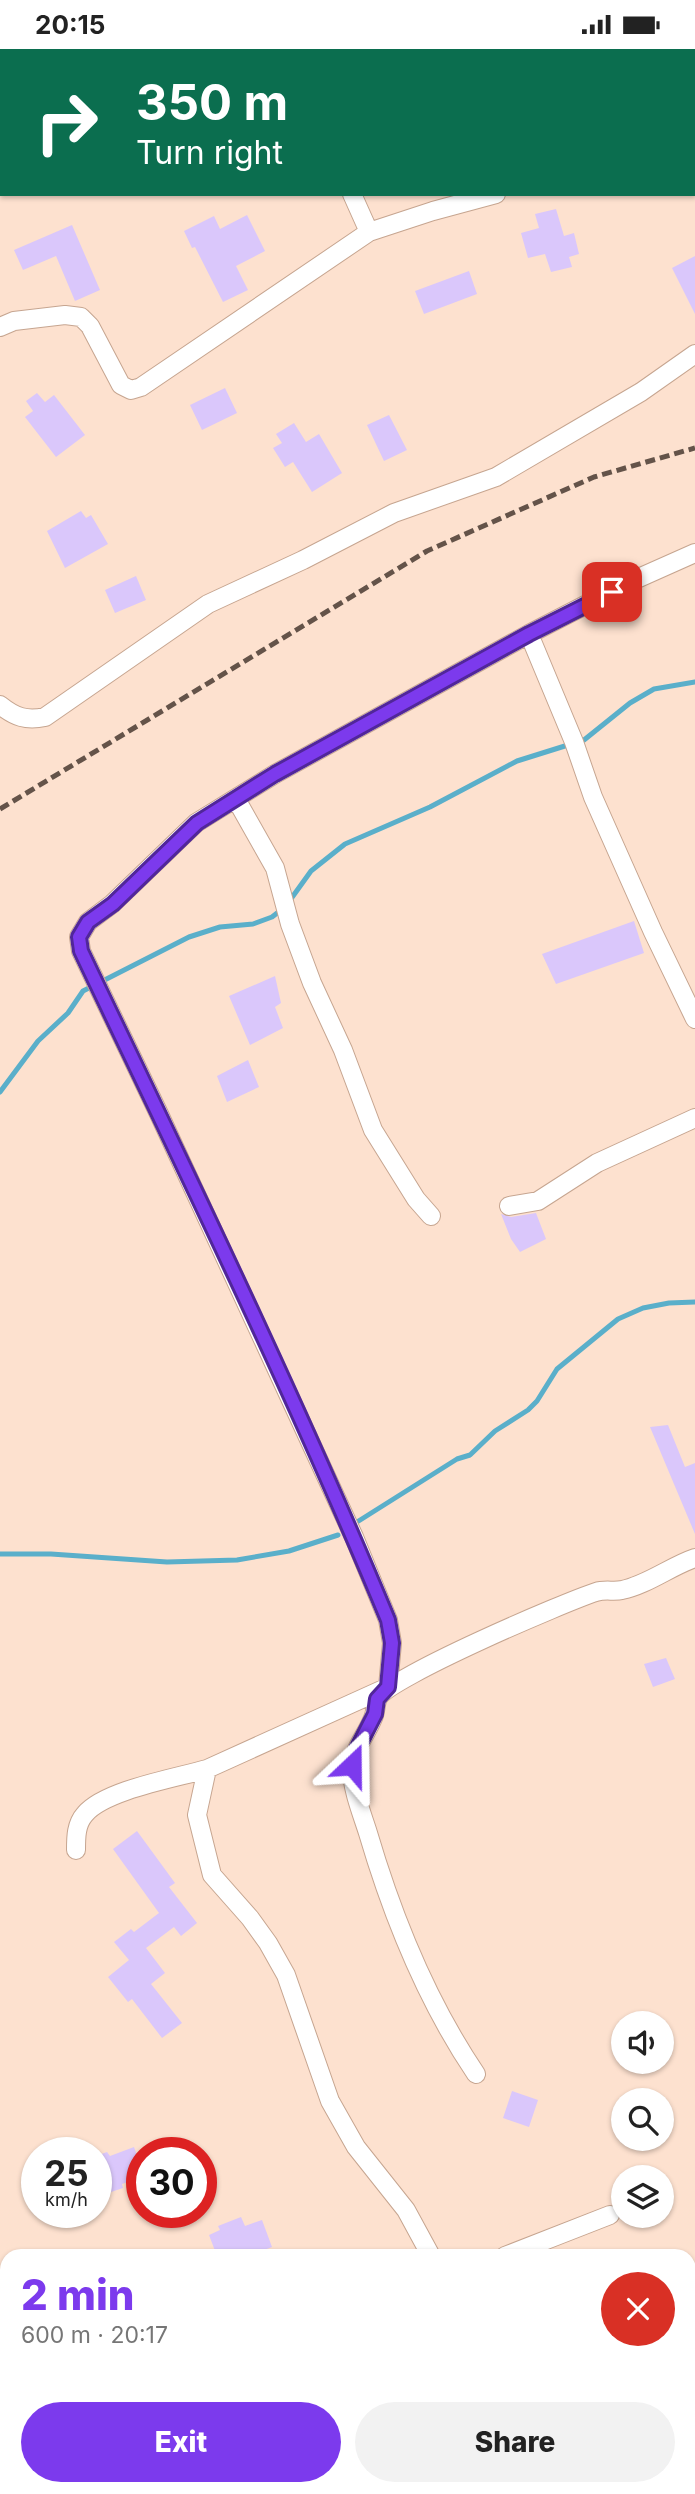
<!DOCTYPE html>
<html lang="en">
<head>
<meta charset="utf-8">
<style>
	:root { --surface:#fff; --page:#f2f2f2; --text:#222; --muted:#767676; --accent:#7c3aed }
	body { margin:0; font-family:Inter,sans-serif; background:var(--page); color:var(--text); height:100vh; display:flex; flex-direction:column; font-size:26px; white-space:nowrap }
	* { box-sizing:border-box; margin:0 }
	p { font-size:23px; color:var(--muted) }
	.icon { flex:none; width:38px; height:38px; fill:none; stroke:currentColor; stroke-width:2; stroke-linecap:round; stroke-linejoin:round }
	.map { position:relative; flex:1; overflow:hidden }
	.drawer { position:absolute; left:0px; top:2200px; width:696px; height:247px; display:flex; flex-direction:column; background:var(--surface); border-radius:21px 21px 0 0; box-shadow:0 2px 5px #0004 }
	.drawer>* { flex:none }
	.top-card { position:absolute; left:0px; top:0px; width:696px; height:147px; box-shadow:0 2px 5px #0004; background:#0b6e4f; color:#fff; overflow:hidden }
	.buttons { position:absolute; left:611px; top:1962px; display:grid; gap:14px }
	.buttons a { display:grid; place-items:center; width:63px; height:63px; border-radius:50%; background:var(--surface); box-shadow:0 2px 5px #0004; font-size:35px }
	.speed { position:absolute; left:21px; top:2088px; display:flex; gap:14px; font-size:35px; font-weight:700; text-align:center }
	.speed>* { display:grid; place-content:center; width:91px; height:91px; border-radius:50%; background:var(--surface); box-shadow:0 2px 5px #0004; line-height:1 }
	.speed small { font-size:18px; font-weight:400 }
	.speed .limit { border:10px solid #d22; background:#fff; color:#111 }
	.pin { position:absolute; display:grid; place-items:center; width:60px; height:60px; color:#fff; margin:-30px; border-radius:14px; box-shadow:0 4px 10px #0006 }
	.me { position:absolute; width:77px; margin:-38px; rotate:23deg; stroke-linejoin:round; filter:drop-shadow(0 0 5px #0008) }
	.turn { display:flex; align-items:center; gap:24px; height:147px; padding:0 21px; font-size:32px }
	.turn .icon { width:91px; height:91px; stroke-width:2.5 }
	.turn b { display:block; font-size:49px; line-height:60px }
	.round { display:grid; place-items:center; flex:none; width:74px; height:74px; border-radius:37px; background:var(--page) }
	.head { display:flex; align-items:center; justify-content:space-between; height:119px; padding:0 21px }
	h1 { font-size:42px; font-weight:800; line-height:52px; color:var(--accent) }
	.primary-button { display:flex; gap:14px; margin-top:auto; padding:14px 21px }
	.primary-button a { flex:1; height:80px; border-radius:42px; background:var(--accent); color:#fff; font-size:28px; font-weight:800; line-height:80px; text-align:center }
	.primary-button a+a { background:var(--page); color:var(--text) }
	.status { display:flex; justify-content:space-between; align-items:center; height:49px; padding:0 35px; background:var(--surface); direction:ltr }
	.status svg { height:19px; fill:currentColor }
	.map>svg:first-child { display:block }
</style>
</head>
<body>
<div class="status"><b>20:15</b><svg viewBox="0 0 49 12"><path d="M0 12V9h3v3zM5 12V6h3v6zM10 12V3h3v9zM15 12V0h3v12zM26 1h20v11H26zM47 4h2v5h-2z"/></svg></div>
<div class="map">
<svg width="695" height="2445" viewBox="0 0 695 2445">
	<rect width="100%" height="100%" fill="#fde1cf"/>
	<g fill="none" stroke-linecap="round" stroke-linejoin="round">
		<path stroke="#5aafca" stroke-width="5" d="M288 854 311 822 345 795 430 758 517 712 584 691 630 654 654 640 695 633
			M0 1043 38 992 68 964 83 942 189 888 220 878 253 875 272 868 281 861
			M357 1473 457 1410 470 1406 495 1382 528 1361 537 1352 557 1320 618 1270 643 1259 669 1254 695 1253
			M0 1505H51L167 1513 237 1511 289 1502 338 1486"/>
	</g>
	<path fill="#dac7fb" d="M556 160 564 187 574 184 579 205 569 208 572 218 551 223 545 205 528 209 521 184 539 179 535 165Z
		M247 166 265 202 236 217 248 241 223 253 195 198 192 199 184 182 214 167 220 180Z
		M72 176 100 241 75 252 56 207 23 221 14 201Z
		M695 207V265L672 219Z
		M469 222 477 245 424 265 415 242Z
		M225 339 237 364 202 381 190 356Z
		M37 344 45 353 54 346 85 386 56 408 25 368 33 362 26 352Z
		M389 366 407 401 384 412 367 376Z
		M294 374 306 393 319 385 342 424 312 443 293 413 285 418 273 399 282 394 276 385Z
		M81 462 86 469 91 466 108 495 65 519 47 482Z
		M136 527 146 551 115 564 105 541Z
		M634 872 644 904 556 935 542 905Z
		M275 927 281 954 275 958 283 979 250 996 229 947Z
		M248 1011 259 1038 227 1053 217 1027Z
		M536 1164 546 1190 520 1203 511 1190 501 1165 511 1168Z
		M668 1376 685 1418 695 1414V1485L650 1378Z
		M666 1609 675 1630 653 1638 644 1615Z
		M137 1782 175 1834 169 1838 197 1874 181 1887 174 1878 146 1899 165 1924 151 1935 182 1974 162 1989 132 1950 128 1953 108 1928 129 1911 114 1893 131 1880 134 1883 159 1864 113 1800Z
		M512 2042 538 2051 529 2078 503 2069Z
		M134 2098 142 2121V2128L122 2135 123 2139 105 2145 103 2140 96 2142V2107L107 2103 110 2107Z
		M241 2168 245 2177 262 2171 272 2198 248 2207H217L209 2186 220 2181 218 2177Z"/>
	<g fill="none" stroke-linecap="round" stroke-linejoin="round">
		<defs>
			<path id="minor" d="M298 0V2
				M352 145 369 183 433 162 496 145
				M0 278 14 272 65 266 81 268 90 277 121 336 131 341 141 338 369 183
				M529 585 574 693 593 748 653 883 695 970
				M0 656C15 668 26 672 45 668L208 555 303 511 394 464 496 428 641 343 695 305
				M236 750 275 819 290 875 312 934 343 1001 373 1081 416 1150 431 1167
				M509 1157 538 1152 597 1114 695 1069
				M207 1720 388 1638 392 1594 388 1571 354 1488 159 1065 81 902 79 888 88 873 112 855 196 774 275 725 529 585 632 532 695 504
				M76 1801C76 1788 76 1775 85 1765 105 1741 176 1729 207 1720L197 1766 212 1826 250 1869 268 1894 286 1926 330 2052 356 2098 406 2161 431 2207
				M476 2025C426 1951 393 1869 368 1784 362 1765 353 1743 352 1723 351 1702 366 1687 373 1669 376 1663 375 1655 378 1649 390 1628 565 1553 596 1543 605 1540 614 1543 622 1541 647 1536 671 1517 695 1509
				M505 2207 610 2166
				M532 2440 535 2445
				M663 2445 678 2440"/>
		</defs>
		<use href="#minor" stroke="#c6a590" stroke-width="20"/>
		<use href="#minor" stroke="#fff" stroke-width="18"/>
		<path stroke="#645349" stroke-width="5" stroke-dasharray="10 5" stroke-linecap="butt" d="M0 760 427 502 594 428 695 399"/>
	</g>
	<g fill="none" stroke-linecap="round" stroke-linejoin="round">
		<defs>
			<path id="route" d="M352 1716 356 1702 375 1665 377 1650 388 1638 392 1594 388 1571C294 1344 186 1123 81 902L79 888 88 873 113 855 197 774 275 725 529 585 612 543"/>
		</defs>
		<use href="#route" stroke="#51269a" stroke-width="18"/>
		<use href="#route" stroke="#7c3aed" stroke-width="12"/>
	</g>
</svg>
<div class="buttons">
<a><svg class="icon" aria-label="sound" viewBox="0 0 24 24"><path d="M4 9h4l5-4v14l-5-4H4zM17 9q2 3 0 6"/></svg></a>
<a><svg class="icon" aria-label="search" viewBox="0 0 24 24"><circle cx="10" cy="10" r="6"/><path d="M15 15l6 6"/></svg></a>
<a><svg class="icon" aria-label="layers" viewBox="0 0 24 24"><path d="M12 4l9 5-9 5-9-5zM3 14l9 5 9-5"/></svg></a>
</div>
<div class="speed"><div>25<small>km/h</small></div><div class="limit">30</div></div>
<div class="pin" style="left:612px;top:543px;background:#d93025"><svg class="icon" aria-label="arrive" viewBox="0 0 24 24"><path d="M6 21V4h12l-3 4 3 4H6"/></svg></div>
<svg class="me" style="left:352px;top:1716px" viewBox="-20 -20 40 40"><path d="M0-17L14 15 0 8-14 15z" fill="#7c3aed" stroke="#fff" stroke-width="4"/></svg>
<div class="top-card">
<div class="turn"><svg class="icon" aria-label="right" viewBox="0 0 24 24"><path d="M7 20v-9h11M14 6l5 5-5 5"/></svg><div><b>350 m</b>Turn right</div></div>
</div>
<section class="drawer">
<div class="head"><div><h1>2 min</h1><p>600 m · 20:17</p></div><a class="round" style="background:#d93025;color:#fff"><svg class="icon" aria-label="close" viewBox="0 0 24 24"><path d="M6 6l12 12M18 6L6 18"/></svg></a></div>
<div class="primary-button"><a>Exit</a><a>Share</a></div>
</section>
</div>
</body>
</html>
